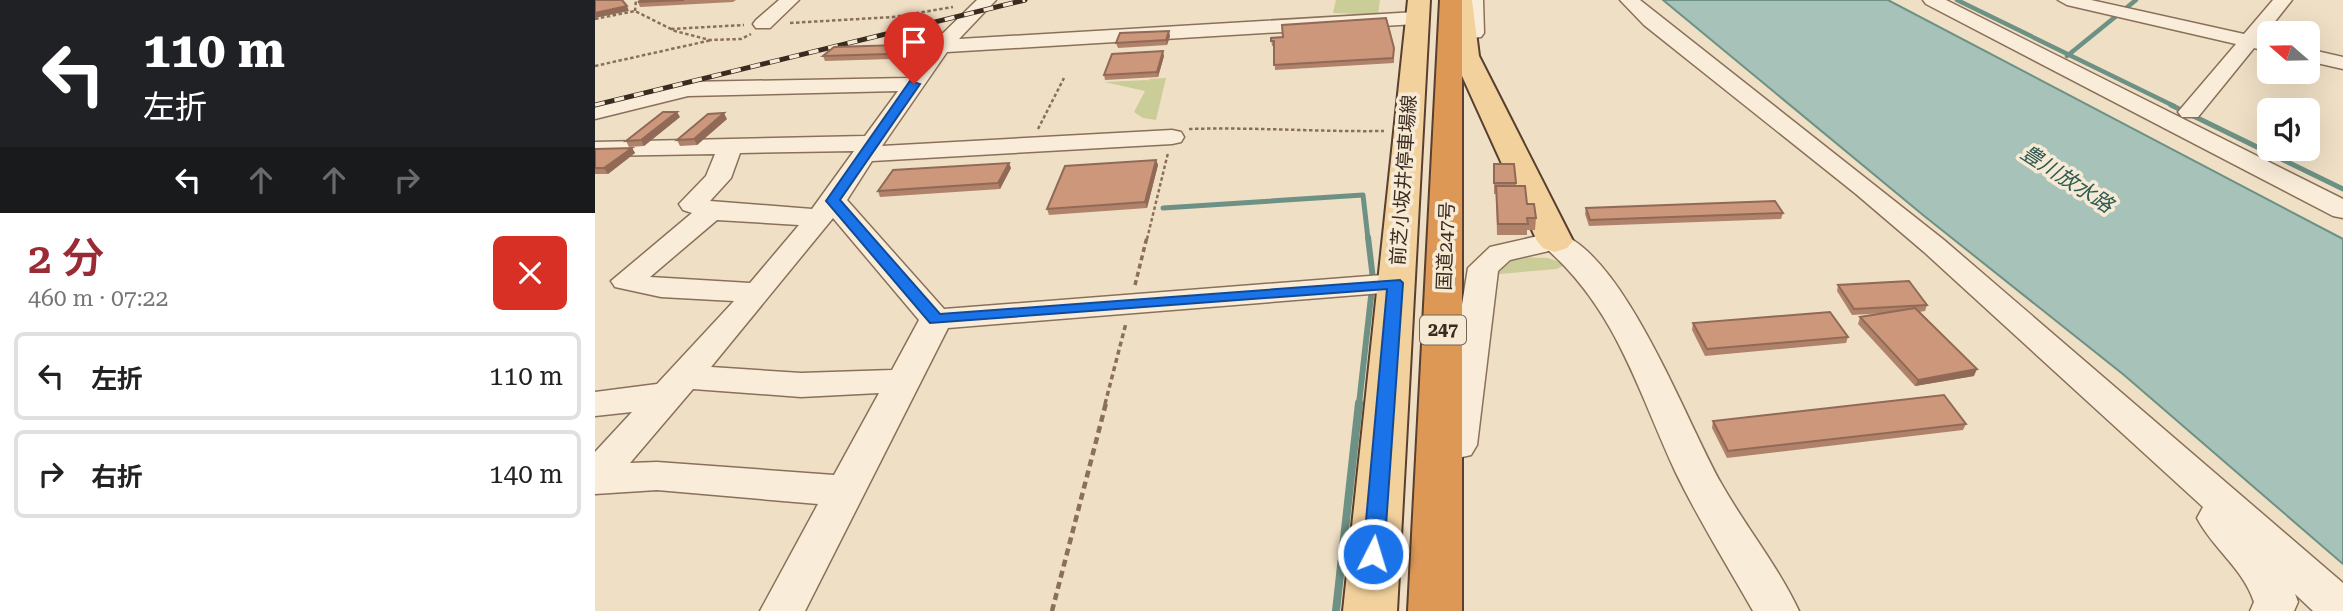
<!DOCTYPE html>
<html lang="ja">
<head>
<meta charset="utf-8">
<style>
	:root { --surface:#fff; --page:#f2f2f2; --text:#222; --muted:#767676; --line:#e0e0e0; --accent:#9a2a33 }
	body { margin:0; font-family:"Roboto Serif","Noto Sans JP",serif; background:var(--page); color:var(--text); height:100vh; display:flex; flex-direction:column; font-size:26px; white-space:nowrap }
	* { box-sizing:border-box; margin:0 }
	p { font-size:23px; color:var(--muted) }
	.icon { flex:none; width:38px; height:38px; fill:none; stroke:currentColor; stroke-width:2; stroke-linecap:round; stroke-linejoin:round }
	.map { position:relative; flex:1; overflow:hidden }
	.panel { display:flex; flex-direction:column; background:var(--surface); width:595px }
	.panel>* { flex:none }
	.top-card { background:#202124; color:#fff; overflow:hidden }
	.needle { width:46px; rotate:290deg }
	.controls { position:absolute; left:1662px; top:21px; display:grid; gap:14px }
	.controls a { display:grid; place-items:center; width:63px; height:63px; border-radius:10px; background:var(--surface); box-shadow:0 7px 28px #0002; font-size:35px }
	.pin { position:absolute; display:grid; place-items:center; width:60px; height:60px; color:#fff; margin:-72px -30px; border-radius:50% 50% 50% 0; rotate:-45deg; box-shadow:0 0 7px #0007 }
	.pin .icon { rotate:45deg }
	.me { position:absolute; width:77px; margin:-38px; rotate:5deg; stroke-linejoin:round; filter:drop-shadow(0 0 5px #0008) }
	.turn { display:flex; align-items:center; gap:24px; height:147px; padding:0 28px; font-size:32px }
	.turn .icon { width:91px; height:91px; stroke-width:2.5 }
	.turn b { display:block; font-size:49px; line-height:60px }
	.lanes { display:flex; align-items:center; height:66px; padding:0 28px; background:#0003; justify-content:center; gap:35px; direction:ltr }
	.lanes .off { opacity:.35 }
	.round { display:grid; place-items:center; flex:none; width:74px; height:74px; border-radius:10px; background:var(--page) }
	.headline { display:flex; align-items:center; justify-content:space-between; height:119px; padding:0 28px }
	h1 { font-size:42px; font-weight:600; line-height:52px; color:var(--accent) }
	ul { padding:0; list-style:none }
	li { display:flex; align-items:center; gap:21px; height:88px; margin:0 14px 10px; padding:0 14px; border:4px solid var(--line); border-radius:10px }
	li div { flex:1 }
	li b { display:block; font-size:26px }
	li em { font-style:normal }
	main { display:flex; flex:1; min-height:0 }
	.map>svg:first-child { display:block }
</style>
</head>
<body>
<main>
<section class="panel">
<div class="top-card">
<div class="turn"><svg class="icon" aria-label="left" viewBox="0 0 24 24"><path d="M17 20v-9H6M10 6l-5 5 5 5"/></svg><div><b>110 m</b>左折</div></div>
<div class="lanes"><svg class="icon" aria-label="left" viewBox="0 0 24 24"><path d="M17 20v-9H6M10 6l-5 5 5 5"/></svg><svg class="icon off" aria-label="ahead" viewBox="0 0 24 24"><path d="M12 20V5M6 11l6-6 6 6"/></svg><svg class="icon off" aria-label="ahead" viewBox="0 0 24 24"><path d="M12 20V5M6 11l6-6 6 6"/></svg><svg class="icon off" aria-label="right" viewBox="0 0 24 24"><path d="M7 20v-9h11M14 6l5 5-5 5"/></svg></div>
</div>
<div class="headline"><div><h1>2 分</h1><p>460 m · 07:22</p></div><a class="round" style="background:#d93025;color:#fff"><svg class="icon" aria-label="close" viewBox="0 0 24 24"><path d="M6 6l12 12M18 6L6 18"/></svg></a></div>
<ul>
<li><svg class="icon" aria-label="left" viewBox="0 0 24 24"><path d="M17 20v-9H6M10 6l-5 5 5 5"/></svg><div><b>左折</b></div><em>110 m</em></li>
<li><svg class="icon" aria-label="right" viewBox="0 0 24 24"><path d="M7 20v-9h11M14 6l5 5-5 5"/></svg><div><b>右折</b></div><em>140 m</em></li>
</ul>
</section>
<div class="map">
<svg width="1748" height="611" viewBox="0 0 1748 611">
	<rect width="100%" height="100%" fill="#efdfc5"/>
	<path fill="#cbcd99" d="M741 0H785L783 15 738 13Z
		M571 78 561 120 548 118 539 112 550 91 509 82 553 80V82L554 79Z
		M924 257 953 258 971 264 962 269 893 275 908 262Z"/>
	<path fill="#a7c2b8" stroke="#6d9185" stroke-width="2" d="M1068 0H1293L1748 239V564L1529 375 1328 215Z"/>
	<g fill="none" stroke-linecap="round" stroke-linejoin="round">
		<path stroke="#6d9185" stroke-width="4.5" d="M1362 0 1579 106
			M1472 56 1541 0"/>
		<path stroke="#6d9185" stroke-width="5" d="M1576 105 1748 189
			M568 208 768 195 773 239"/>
		<path stroke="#6d9185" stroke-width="6" d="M773 237 778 279
			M764 404 777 288"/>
		<path stroke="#6d9185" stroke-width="8" d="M741 611 764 403"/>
		<defs>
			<path id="minor" d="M184 0H204L175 28H161L158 24 161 20Z
				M382 0H401L364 39 821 12 830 18 821 24 352 52 287 146 577 130 586 132 589 137 586 142 577 144 277 161 252 200 349 309 800 274 811 277 815 283 811 289 800 292 353 328 210 611H165L223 504 62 490 0 494V452L37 412 0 416V392L62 384 139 301 66 297 20 287 16 281 97 213 88 210 84 204 111 176 120 154 0 156V142L270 136 303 91 93 96 0 119V105L93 82 313 78 339 42ZM259 151 217 209 115 201 136 178 145 153ZM238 218 324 320 297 370 206 373 116 367ZM122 220 204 225 155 283 55 277ZM98 389 206 397 284 393 239 475 62 462 35 463Z
				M870 0H888L889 33 886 37 868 39 858 33 861 29 869 27Z
				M1025 0H1045L1349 240 1748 583V611H1718L1700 594 1703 602 1699 611H1655L1659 602C1648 568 1618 549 1602 518L1608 507 1329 252 1261 194 1049 25Z
				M1328 0H1351L1748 199V218L1738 216 1331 4Z
				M1463 0H1496L1649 34 1678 0H1697L1667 38 1675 40V52L1659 48 1603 117H1587L1583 112 1641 44 1472 5Z
				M1713 49 1748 57V69L1713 61Z
				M960 232C1028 249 1092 424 1126 483 1150 526 1183 566 1204 611H1158C1132 565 1103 519 1080 471 1043 391 1022 312 954 251L915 260 903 271 882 445 876 455 863 458 850 455 844 445 873 268 895 247Z"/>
			<path id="major" d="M813 0H835L802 611H748Z
				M855 0H877L884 56 978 241 972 248 960 252 948 248 942 241 858 56Z"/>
			<path id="highway" d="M845 0H867V611H813Z"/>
		</defs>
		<use href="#minor" stroke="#8a705b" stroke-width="3"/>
		<use href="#major" stroke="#583f2f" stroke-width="4"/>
		<use href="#highway" stroke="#583f2f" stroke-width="4"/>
		<path stroke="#8a705b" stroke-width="2.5" stroke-dasharray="3.5 2.5" stroke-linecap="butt" d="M40 11 41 0
			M0 19 40 11 80 31 115 40 146 39 156 34
			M195 23 298 17 358 7
			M76 29 149 25
			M0 66 117 40
			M443 129 469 78
			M594 129C659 127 724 132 789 131
			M552 239 573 153"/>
		<path stroke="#8a705b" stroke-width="3.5" stroke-dasharray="5 3.5" stroke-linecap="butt" d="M540 285 552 237
			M510 404 531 323"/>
		<path stroke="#8a705b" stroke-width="4.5" stroke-dasharray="7 4.5" stroke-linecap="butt" d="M457 611 511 403"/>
		<use href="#minor" fill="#f9edd9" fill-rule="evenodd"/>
		<use href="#major" fill="#f2d19d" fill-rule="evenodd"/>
		<use href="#highway" fill="#de9856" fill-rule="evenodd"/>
		<defs>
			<path id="rail" d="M0 105 430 0"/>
		</defs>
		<use href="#rail" stroke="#3a2a1f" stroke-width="5"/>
		<use href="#rail" stroke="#f6ead5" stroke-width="3.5" stroke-dasharray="10" stroke-linecap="butt"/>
	</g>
	<path fill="#b0826a" d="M47 0H141L138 2 45 7 43 2Z
		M575 36 572 45 523 48 521 43Z
		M676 38 799 48V63L680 70 679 46H677Z
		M338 49 329 58 230 61 228 56Z
		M569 56 563 77 510 80 509 75Z
		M85 117 49 146 34 147 31 141Z
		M132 119 102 145 85 146 82 140Z
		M37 148 40 153 13 174H0V149Z
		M561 160 563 165 552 208 454 215 452 209Z
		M899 164H919L921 186 941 218 940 230H932V235H902L901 194H899Z
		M416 168 405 189 285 197 283 191Z
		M991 208 1188 213 1186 219 994 226 990 214Z
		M1243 285 1332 305 1330 311 1324 312 1379 376 1320 386 1263 324 1265 317 1290 313 1257 315 1242 291Z
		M1098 323 1253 337 1251 343 1110 356 1097 330Z
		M1118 421 1371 424 1368 430 1132 458 1117 428Z"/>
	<path fill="#906a56" d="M32 6 34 11 0 18V13Z
		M574 31 575 36 572 45 571 40Z
		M336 44 338 49 329 58 327 53Z
		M568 51 569 56 563 77 562 72Z
		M82 112 85 117 49 146 46 140Z
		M129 113 132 119 102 145 99 139Z
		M37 148 40 153 13 174 9 168Z
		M561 160 563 165 552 208 550 202Z
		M414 163 416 168 405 189 403 183Z
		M1382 369 1379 376 1320 386 1323 380Z"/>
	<path fill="#cd977b" stroke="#906a56" stroke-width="2" d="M0 0H27L32 6 0 13Z
		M47 0H89L43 2Z
		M791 18 799 48 798 58 679 65V41H676V38L688 37 687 25Z
		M574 31 571 40 521 43 525 33Z
		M336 44 327 53 228 56 239 47Z
		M568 51 562 72 509 75 517 54Z
		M68 112H82L46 140 31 141Z
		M129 113 99 139 82 140 113 114Z
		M37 148 9 168H0V149Z
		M561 160 550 202 452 209 470 166Z
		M414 163 403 183 283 191 298 170Z
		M899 164H919L921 183H899Z
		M901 186H930L932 204H939L941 218H932L933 224H903Z
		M1180 201 1188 213 995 220 991 208Z
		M1314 281 1332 305 1259 309 1243 285Z
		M1320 308 1382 369 1323 380 1265 317Z
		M1235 312 1253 337 1112 349 1098 323Z
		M1349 395 1371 424 1133 451 1118 421Z"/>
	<path fill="#1a73e8" stroke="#114b97" stroke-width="2" d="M315 81 325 84 245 200 345 314 805 280 808 283 789 554 786 560 778 563 771 560 768 554 792 289 335 323 231 201Z"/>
	<g text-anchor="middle" stroke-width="7" stroke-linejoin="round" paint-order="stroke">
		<rect fill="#f6ead5" stroke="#726456" stroke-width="2" x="825" y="315.5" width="46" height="29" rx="5"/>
		<g font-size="18" font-weight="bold" fill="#3a2a1f">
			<text x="848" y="336">247</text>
		</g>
		<g font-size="19" fill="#3a2a1f" stroke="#f6ead5">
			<text transform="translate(808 180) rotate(-86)" y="7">前芝小坂井停車場線</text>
			<text transform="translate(850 246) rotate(-88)" y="7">国道247号</text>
		</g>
		<g font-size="21" font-style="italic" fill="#2e5a54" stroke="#f6ead5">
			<text transform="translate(1472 179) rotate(33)" y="7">豊川放水路</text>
		</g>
	</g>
</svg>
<div class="controls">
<a><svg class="needle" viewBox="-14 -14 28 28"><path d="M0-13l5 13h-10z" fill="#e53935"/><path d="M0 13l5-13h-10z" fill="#767676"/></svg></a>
<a><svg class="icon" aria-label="sound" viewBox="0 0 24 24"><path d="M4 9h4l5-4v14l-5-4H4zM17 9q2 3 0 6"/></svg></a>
</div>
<div class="pin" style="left:319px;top:84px;background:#d93025"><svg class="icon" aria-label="arrive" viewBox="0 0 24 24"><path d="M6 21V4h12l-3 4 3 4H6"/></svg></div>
<svg class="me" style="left:778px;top:554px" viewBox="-20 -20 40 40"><circle r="17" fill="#1a73e8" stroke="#fff" stroke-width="3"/><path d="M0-11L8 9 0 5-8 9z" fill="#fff"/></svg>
</div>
</main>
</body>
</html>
